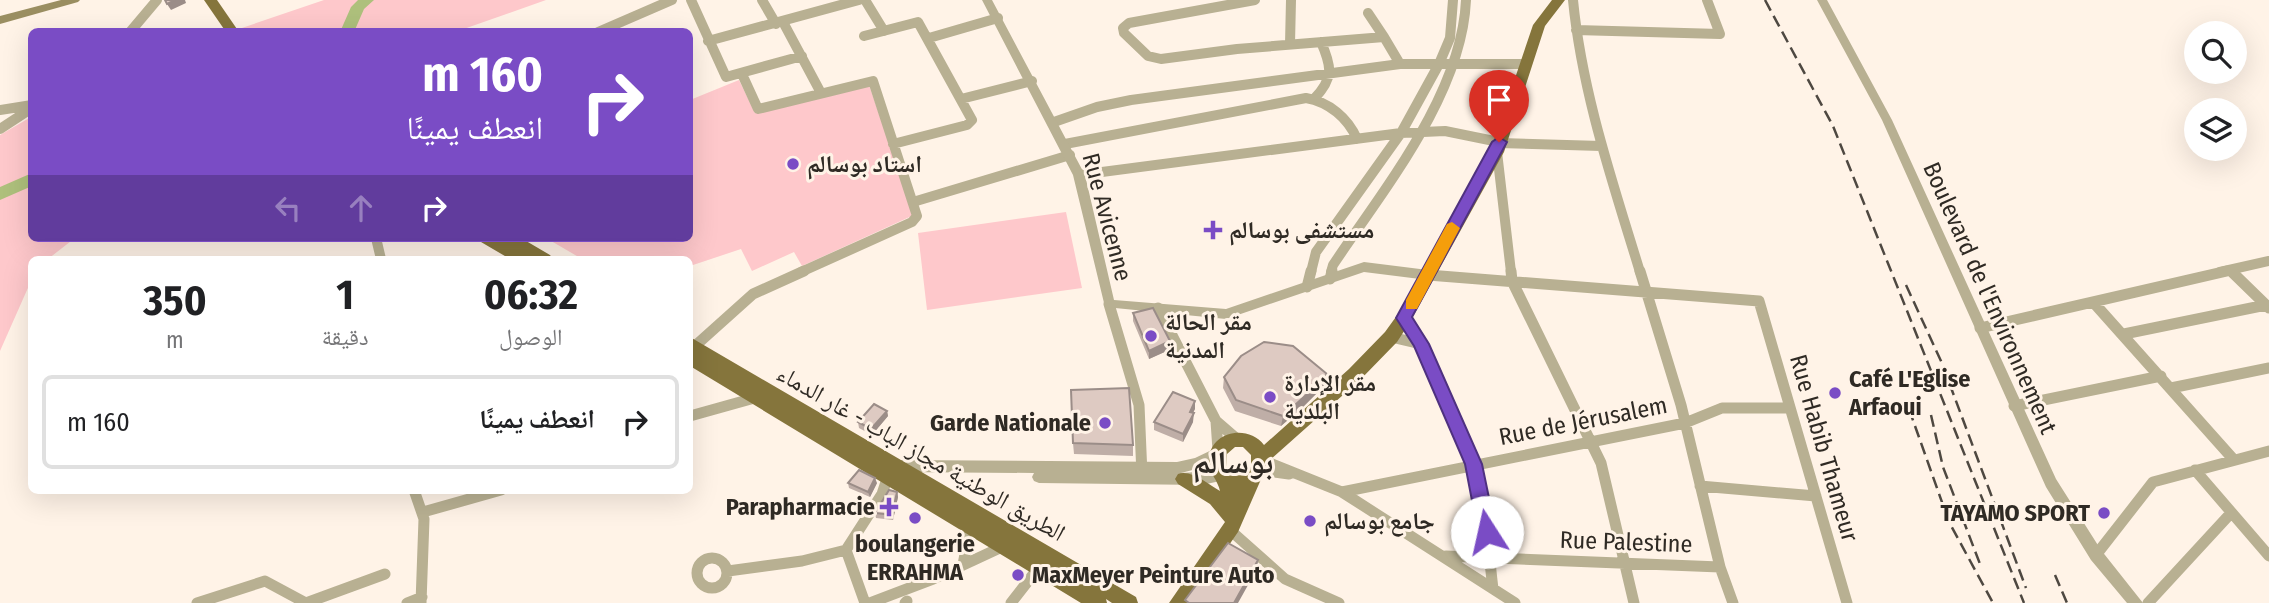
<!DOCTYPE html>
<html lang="ar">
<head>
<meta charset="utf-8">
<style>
	:root { --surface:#fff; --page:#f6f6f6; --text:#202124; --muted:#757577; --line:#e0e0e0 }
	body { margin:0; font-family:"Fira Sans Condensed","Noto Naskh Arabic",sans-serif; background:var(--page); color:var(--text); direction:rtl; height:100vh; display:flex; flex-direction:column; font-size:26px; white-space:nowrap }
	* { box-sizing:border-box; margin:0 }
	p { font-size:23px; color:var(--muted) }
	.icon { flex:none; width:38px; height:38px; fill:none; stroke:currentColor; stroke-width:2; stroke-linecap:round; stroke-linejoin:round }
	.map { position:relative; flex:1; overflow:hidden; direction:ltr }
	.drawer { position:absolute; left:28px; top:256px; width:665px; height:238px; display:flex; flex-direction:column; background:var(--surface); border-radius:10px; box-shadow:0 7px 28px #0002; direction:rtl }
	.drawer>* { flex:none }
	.top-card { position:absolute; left:28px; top:28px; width:665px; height:214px; border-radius:10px; box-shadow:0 7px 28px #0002; direction:rtl; background:#7a4cc5; color:#fff; overflow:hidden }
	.fabs { position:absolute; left:2184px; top:21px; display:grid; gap:14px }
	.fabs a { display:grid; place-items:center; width:63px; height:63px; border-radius:50%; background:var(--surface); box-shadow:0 7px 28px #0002; font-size:35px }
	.pin { position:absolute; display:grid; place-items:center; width:60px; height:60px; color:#fff; margin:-72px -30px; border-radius:50% 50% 50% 0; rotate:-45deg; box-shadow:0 0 7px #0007 }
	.pin .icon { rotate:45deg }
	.me { position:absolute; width:77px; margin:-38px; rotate:350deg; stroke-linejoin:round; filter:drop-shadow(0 0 5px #0008) }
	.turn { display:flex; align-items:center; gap:24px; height:147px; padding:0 35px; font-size:32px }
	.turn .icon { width:91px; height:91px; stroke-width:2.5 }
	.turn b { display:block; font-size:49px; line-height:60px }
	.lanes { display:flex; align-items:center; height:66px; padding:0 35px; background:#0003; justify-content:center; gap:35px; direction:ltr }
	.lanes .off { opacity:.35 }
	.eta { display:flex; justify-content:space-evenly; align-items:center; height:119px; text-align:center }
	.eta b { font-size:42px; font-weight:700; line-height:49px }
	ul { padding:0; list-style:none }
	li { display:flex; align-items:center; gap:21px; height:94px; margin:0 14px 10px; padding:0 21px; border:4px solid var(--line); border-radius:10px }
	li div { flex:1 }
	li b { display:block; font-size:26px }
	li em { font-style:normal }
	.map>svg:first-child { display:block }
</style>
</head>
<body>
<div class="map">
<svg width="2269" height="603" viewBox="0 0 2269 603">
	<rect width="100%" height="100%" fill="#fff3e7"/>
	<path fill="#fec8cb" d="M324 0H546L458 31 230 32Z
		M739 80 755 113 869 85 914 215 802 266 794 252 752 271 741 249 690 266V259H582L546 238H690V100Z
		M31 117 32 238H75L48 259H32L31 281 0 351V135Z
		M1066 212 1082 288 927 310 918 233Z"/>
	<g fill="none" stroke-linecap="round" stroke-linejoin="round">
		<path fill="#aec07c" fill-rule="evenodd" d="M358 0H374L364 9 354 32H340L351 7Z
			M32 173V186L0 200V187Z"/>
		<path stroke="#b8b092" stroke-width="10" d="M691 0 726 77 802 56
			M762 0 776 24
			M865 0 884 31
			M1255 0 1129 23 1123 28 1124 33 1148 56 1161 59 1237 49 1384 37 1400 64
			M1573 0C1582 93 1613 183 1640 272
			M1368 13 1384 37
			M783 22 821 93
			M1576 30 1720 34 1707 0
			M130 32 157 0
			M598 32 672 0
			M864 36 918 22 972 120 967 125 893 144
			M929 38 998 18
			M708 41 859 0
			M1290 44 1291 0
			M742 74 758 109 873 81 917 216 912 222 801 272
			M961 99 1032 81
			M1314 99C1334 78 1332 67 1321 42
			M0 110 32 105
			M1054 122 1097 107 1131 100 1400 64H1524
			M0 129 32 108
			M1499 143 1601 146
			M1065 144 1306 98C1329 102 1348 118 1357 139
			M1497 152 1511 272
			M1079 175 1401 133 1445 131 1499 142
			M913 202 1070 155
			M376 238 381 259
			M2230 270 2233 272
			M1311 272 1316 252 1401 133 1439 64 1450 38 1453 0
			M1331 272 1333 265C1384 189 1462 94 1466 0
			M2220 272 2269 261"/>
		<path stroke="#b8b092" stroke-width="11" d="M1511 271 1512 281 1601 463 1634 603
			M1640 271 1681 405 1720 567 1733 603
			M2231 271 2269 308
			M1428 275 1759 301 1847 603
			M1330 279 1332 271
			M1307 287 1311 271
			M2094 303 2234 460
			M1109 304 1139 405 1142 475
			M1158 308 1216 421 1238 440
			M1404 318C1429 356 1460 422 1473 465 1486 505 1488 548 1493 589
			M1980 328 2227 271
			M2124 334 2266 305
			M1391 337 1421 344
			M695 346 753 294 804 271
			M2171 388 2269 368
			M2014 406 2161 376
			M690 416 758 397
			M1216 421 1218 450
			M1262 460 1342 492 1515 603
			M1260 470 1289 474
			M2195 470 2269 556
			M1700 486 1816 496
			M414 490 424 519 421 603
			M1342 492 1685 423 1722 408H1790
			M423 512 501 490
			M1230 530 1285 579 1339 603
			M2096 555 2153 482 2269 451
			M1446 556 1720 567
			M697 573a15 15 0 1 1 30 0a15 15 0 1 1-30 0Z
			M963 565 970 526
			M728 571 802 561 846 550
			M197 603 265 581 306 603
			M306 603 385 574
			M407 603 422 597
			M865 603 846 550 882 494 888 476
			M870 603 933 579 1004 546
			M905 603 907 601
			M1011 603 1039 567
			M2148 603 2231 513"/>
		<path fill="#b8b092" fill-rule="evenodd" d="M982 0H992L1085 175 1114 300 1226 309 1364 262 1428 270 1434 275 1432 278 1428 280 1364 272 1226 319 1105 307 1073 175Z
			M1817 0H1827L1892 120 2056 479 2101 550 2143 603H2127L2091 560 2046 487 1882 120Z
			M1216 448 1221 450 1223 454C1214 466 1196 469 1181 473 1194 473 1220 468 1229 471L1231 475 1229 479 1202 485 1039 483 1034 481 1032 477 1034 473 897 472 892 470 890 466 892 462 897 460 1177 462 1195 458Z"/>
		<path fill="#9a8e61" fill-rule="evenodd" d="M61 0H80L78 2 0 24V16Z"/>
		<path fill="#85753c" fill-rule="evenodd" d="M204 0H217L239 32H226Z
			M1552 0H1565L1545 26 1504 152 1410 322 1397 342 1361 379 1269 461 1238 532 1189 603H1169L1225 522 1210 504 1178 484 1175 479 1178 474C1191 469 1208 484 1220 491 1218 480 1208 472 1209 460 1210 431 1248 424 1264 445L1349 369 1385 332 1398 314 1490 152 1533 25ZM1235 447H1243L1251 455V467L1243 475H1235L1227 467V454Z
			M478 238H498L503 241 501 238H521L550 255 553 259H533L528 256 530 259H510L481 242Z
			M690 337 1136 597 1138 603H1112L1106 599 1107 603H1081L690 366Z"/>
		<path stroke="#4e4841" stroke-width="2.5" stroke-dasharray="12 6" stroke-linecap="butt" d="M1765 0 1833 126 2024 603
			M1906 285 1941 361 2026 588
			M1909 409 1949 522 1993 603
			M1931 415 1943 467 1980 564
			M2055 575 2067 603"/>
	</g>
	<path fill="#bfaea7" d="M1133 313 1170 341 1169 350 1149 359 1133 321Z
		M1327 374 1325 385 1304 406 1281 426 1235 411 1223 388 1224 377Z
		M1195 409 1193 413V422L1183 442 1154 430V422Z
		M887 411 888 416 872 435 859 428 858 422Z
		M1073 443 1133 445V456L1074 454Z
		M848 483H877L870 497 849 488Z
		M897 492 898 497 893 520 876 518 875 513Z"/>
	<path fill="#9b8d88" d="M175 0H185L186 3 171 10 167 4Z
		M1170 341 1169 350 1149 359V351Z
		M1327 374 1325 385 1304 406 1281 426 1283 416Z
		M1195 401V409L1189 420 1190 412Z
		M887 411 888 416 872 435 871 429Z
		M1194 413 1193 422 1183 442V434Z
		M875 478 877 483 870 497 868 492Z
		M897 492 898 497 893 520 892 515Z
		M1258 560 1257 569 1238 603H1234Z"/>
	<path fill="#decac2" stroke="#9b8d88" stroke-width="2" d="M165 0H175L167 4Z
		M1153 308 1170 341 1149 351 1133 313Z
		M1264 342 1293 346 1327 374 1306 395 1283 416 1236 400 1224 377 1241 356Z
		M1129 388 1133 445 1073 443 1071 390Z
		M1173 392 1195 401 1190 412 1194 413 1183 434 1154 422Z
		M874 404 887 411 871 429 858 422Z
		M859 470 875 478 868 492 848 483Z
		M889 490 897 492 892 515 875 513Z
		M1228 543 1258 560 1234 603H1189L1185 600Z"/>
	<path fill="#7a4cc5" stroke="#4f3180" stroke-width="2" d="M1499 137 1507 142 1412 317 1429 344 1482 464 1496 532 1494 538 1487 540 1481 538 1478 532 1465 464 1414 346 1396 318 1492 142Z"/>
	<path fill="#f59e0b" d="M1452 222 1460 228 1417 309H1406V300L1447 224Z"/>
	<g fill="#7a4cc5" stroke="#fff3e7" stroke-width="2.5">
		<circle cx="793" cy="164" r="7"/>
		<path d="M1209.5 219.5h7v7h7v7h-7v7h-7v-7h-7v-7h7z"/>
		<circle cx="1151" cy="336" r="7"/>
		<circle cx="1835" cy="393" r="7"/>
		<circle cx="1270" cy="397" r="7"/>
		<circle cx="1105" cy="423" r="7"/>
		<path d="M885.5 496.5h7v7h7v7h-7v7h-7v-7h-7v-7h7z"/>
		<circle cx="2104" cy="513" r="7"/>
		<circle cx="915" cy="518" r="7"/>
		<circle cx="1310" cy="521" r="7"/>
		<circle cx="1018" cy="575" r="7"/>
	</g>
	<g text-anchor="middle" stroke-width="6" stroke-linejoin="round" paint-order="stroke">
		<g font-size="24" font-weight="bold" fill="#2f2a24" stroke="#fff3e7" text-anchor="start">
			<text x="807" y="172">استاد بوسالم</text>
			<text x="1229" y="238">مستشفى بوسالم</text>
			<text x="1165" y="330">مقر الحالة<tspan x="1165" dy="28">المدنية</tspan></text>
			<text x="1849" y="387">Café L'Eglise<tspan x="1849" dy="28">Arfaoui</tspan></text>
			<text x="1284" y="391">مقر الإدارة<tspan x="1284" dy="28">البلدية</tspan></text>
			<text x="1091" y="431" text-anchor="end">Garde Nationale</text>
			<text x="875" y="515" text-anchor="end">Parapharmacie</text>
			<text x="2090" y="521" text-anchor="end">TAYAMO SPORT</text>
			<text x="1324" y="529">جامع بوسالم</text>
			<text x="915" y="552" text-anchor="middle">boulangerie<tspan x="915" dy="28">ERRAHMA</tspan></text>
			<text x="1032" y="583">MaxMeyer Peinture Auto</text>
		</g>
		<g font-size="24" fill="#2f2a24" stroke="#fff3e7">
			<text transform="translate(1107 217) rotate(75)" y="8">Rue Avicenne</text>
			<text transform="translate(1990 298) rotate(66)" y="8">Boulevard de l'Environnement</text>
			<text transform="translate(1583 421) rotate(-11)" y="8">Rue de Jérusalem</text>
			<text transform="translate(1824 448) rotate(74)" y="8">Rue Habib Thameur</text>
			<text transform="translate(921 453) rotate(30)" y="8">الطريق الوطنية مجاز الباب - غار الدماء</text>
			<text transform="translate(1626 542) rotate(2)" y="8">Rue Palestine</text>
		</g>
		<g font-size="32" font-weight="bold" fill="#2f2a24" stroke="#fff3e7">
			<text x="1233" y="473">بوسالم</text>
		</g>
	</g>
</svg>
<div class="fabs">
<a><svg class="icon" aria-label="search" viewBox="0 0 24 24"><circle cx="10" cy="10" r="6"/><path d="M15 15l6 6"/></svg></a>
<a><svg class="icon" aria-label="layers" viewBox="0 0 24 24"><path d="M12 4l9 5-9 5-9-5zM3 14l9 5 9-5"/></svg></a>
</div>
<div class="pin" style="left:1499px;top:142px;background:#d93025"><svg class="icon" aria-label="arrive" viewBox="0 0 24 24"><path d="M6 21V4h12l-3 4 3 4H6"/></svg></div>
<svg class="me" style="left:1487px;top:532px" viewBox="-20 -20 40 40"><circle r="19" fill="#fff"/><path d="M0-13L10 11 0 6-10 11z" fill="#7a4cc5"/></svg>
<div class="top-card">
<div class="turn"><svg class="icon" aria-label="right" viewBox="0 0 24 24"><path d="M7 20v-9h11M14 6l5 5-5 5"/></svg><div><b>160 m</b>انعطف يمينًا</div></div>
<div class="lanes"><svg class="icon off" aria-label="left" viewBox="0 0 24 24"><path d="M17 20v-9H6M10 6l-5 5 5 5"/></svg><svg class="icon off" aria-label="ahead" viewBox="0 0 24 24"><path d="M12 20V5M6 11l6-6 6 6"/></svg><svg class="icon" aria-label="right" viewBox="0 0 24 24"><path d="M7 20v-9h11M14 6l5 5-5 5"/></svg></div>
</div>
<section class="drawer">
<div class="eta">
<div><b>06:32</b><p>الوصول</p></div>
<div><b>1</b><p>دقيقة</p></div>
<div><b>350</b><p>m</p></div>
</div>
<ul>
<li><svg class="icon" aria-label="right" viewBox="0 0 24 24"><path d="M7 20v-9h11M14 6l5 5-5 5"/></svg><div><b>انعطف يمينًا</b></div><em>160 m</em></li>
</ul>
</section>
</div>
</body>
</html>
